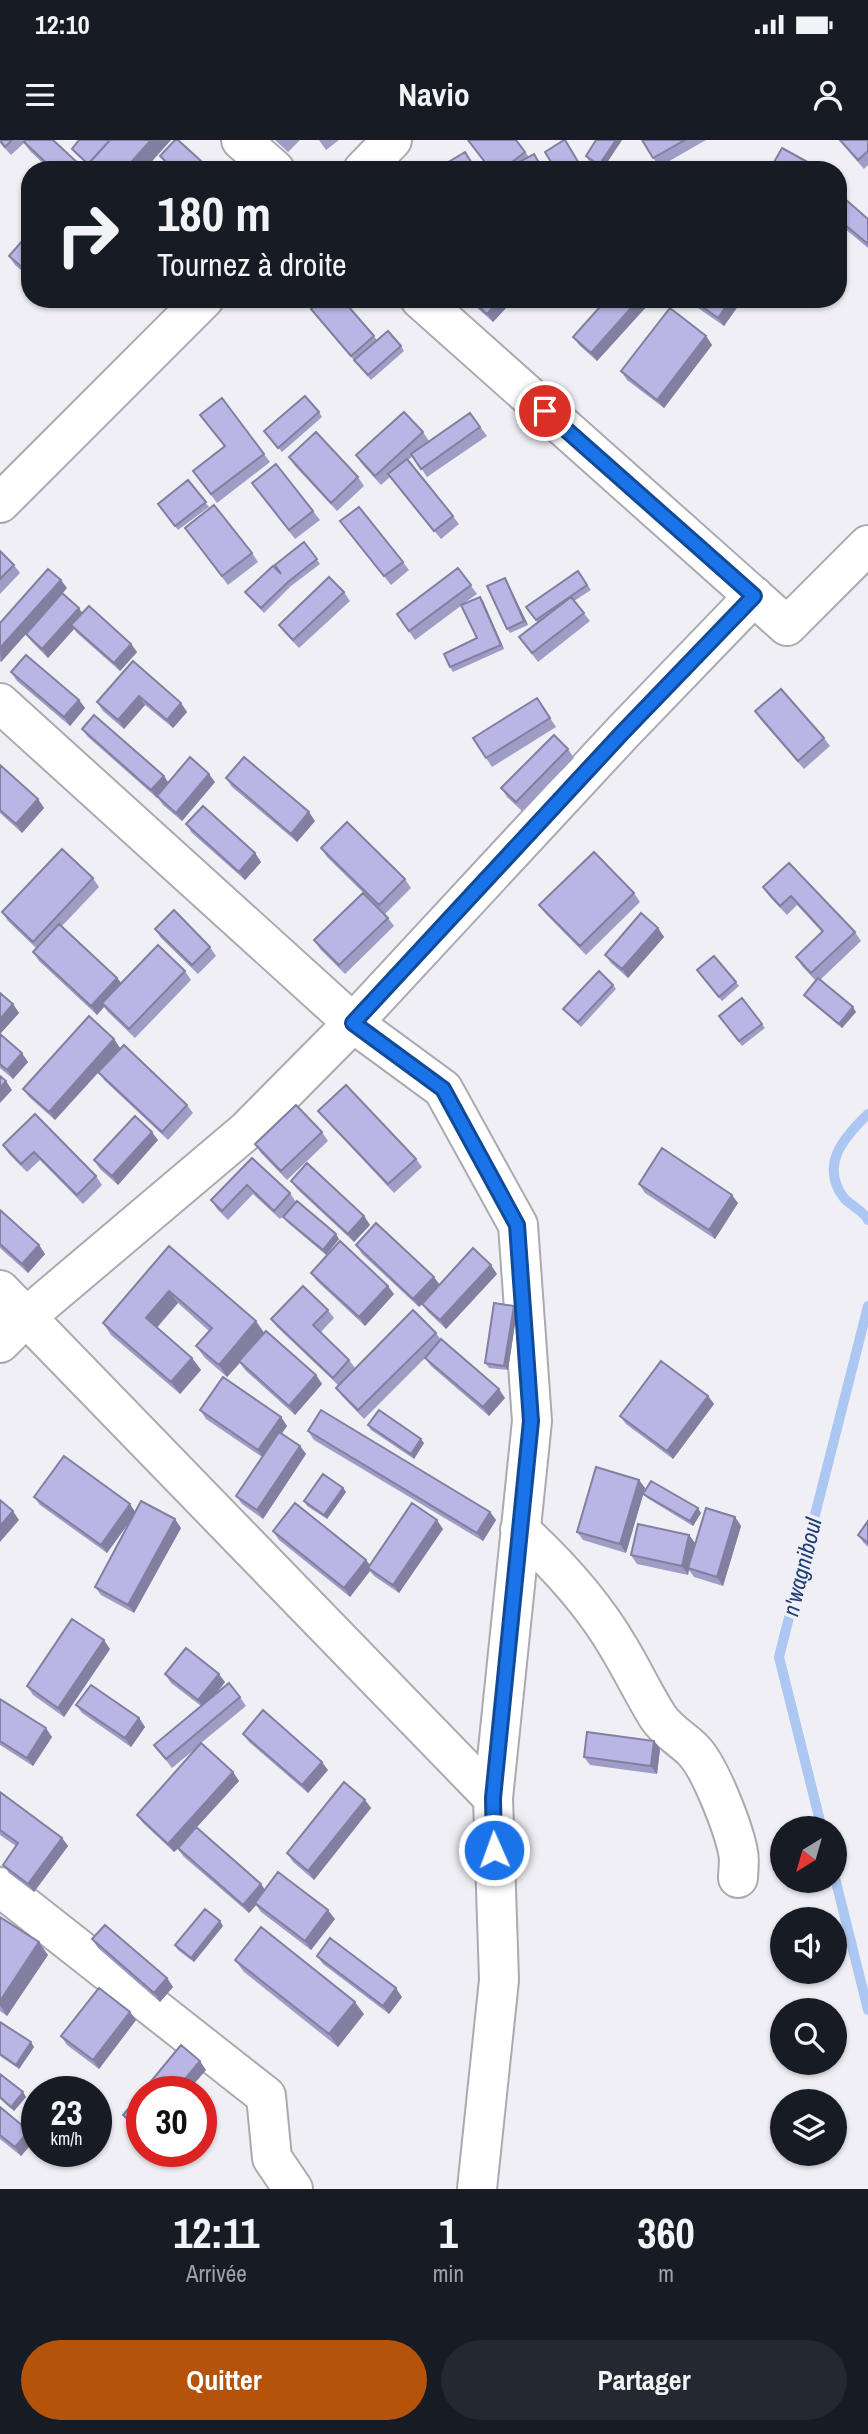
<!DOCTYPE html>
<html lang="fr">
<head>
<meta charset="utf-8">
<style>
	:root { --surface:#171b24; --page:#242831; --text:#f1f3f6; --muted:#9ea1a6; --accent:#b45309 }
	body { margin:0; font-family:"Archivo Narrow",sans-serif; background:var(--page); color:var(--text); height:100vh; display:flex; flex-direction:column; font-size:26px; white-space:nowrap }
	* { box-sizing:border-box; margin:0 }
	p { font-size:23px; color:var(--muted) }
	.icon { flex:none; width:38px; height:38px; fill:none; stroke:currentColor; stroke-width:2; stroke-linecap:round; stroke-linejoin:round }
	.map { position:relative; height:2049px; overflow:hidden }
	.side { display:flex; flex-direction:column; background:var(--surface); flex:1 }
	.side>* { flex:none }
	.banner { position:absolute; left:21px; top:21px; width:826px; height:147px; border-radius:28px; box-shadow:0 2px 5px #0004; background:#171b24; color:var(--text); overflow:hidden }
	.needle { width:46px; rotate:217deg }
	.tools { position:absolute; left:770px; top:1676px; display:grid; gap:14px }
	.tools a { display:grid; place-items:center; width:77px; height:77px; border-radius:50%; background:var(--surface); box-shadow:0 2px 5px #0004; font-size:35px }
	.speed { position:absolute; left:21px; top:1936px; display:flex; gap:14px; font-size:35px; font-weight:700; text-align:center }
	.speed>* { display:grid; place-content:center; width:91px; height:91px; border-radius:50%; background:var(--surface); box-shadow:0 2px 5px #0004; line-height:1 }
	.speed small { font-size:18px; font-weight:400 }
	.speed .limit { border:10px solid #d22; background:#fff; color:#111 }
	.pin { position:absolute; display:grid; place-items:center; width:60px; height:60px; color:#fff; margin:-30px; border:4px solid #fff; border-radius:50%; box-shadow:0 2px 7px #0007 }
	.me { position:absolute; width:77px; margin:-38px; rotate:358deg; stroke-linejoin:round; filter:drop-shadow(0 0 5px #0008) }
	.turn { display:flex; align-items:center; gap:24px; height:147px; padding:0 21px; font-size:32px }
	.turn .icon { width:91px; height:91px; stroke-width:2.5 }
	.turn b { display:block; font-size:49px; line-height:60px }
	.eta { display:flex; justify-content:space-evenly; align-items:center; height:119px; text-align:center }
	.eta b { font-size:42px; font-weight:700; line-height:49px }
	.button { display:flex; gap:14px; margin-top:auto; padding:14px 21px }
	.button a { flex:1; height:80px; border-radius:42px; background:var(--accent); color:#fff; font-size:28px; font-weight:700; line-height:80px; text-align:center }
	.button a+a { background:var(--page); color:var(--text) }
	.status { display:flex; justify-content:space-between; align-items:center; height:49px; padding:0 35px; background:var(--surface); direction:ltr }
	.status svg { height:19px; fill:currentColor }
	header { display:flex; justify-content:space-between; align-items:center; height:91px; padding:0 21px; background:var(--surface); font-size:32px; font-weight:700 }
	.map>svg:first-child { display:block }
</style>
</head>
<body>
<div class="status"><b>12:10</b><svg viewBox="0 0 49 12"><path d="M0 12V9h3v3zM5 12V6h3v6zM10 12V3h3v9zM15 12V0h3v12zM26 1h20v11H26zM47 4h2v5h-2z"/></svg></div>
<header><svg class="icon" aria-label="menu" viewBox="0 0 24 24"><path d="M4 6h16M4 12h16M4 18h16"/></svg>Navio<svg class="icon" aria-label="person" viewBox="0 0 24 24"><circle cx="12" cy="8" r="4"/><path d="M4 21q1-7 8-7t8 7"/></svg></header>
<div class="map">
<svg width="868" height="2049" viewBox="0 0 868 2049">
	<rect width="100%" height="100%" fill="#f0eff5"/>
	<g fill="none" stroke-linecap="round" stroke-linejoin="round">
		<path stroke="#abc7f2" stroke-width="10" d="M868 974C844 997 819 1025 844 1058 851 1066 863 1070 868 1080
			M822 1689 779 1517 868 1166
			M835 1738 868 1870"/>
		<defs>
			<path id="minor" d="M241 0 275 30
				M363 30 392 0
				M420 159 787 486 868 405
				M0 363 204 159
				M0 563 353 883 443 949 518 1085 532 1281 493 1658 499 1840 477 2049
				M0 1150 493 1658
				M0 1203 26 1177 246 991 353 883 622 593 754 456
				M520 1390C558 1425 593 1463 619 1508 633 1531 644 1555 658 1577 667 1591 682 1599 693 1610 710 1627 733 1687 738 1712 740 1720 738 1730 738 1738
				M0 1747 266 1956 272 2018 293 2049"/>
		</defs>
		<use href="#minor" stroke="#aaaab0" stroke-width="42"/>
		<use href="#minor" stroke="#fff" stroke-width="38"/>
	</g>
	<path fill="#9f9cc5" d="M0 0H53L83 29 87 24 75 13 72 9 171 0 144 30H50L30 11 24 3 11 15 0 3Z
		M275 0H300L288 12Z
		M319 0H339L326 10Z
		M467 0H516L529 17 534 14 544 30H491Z
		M596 0H622L602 30 589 21 586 16Z
		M642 0H706L659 27Z
		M839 0H868V25L864 29Z
		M160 16 211 30H172L166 25Z
		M838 67 868 79V108L838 83Z
		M30 92V138L15 125 9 116Z
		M306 159H342L377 200 401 206 404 211 371 240 317 177Z
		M467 159H514L493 182Z
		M607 159H643L647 166 597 221 579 205 573 197Z
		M685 159H743L724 186Z
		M706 196 712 205 664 268 627 240 621 231Z
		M222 258 270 322 217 363 193 331 224 307Z
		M319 272 322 277 282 312 267 295Z
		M470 273 487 296 427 337 413 316 408 320 459 384 441 399 390 337 381 345 362 324 356 315 423 292 429 301Z
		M289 317 358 337 364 346 337 371 295 326Z
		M188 340 209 367 178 390 158 364Z
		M252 343 313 371 320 380 295 399Z
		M340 381 403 422 409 430 391 445Z
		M185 388 252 413 258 422 228 445Z
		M304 402 320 424 291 446 264 473 245 452 281 434Z
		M0 411 14 425 20 433 0 454Z
		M458 428 477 454 463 464 483 461 504 509 453 532 450 527 477 498 462 465 415 500 397 474Z
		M578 431 591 450 574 461 590 481 538 522 519 497 538 483 526 467Z
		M505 438 528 485 510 493 507 489Z
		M67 448 63 453 82 473 131 504 137 512 120 531 77 493 74 489 48 518 32 502 26 494 1 522 0 521V483Z
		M344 452 350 461 299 508 285 493 279 485Z
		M133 521 181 563 187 572 173 588 145 565 124 589 103 571 97 562Z
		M11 532 79 560 85 568 70 586 17 541Z
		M537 558 556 587 492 627 473 598Z
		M755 571 824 598 830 606 804 629 761 580Z
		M82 589 164 636 168 643 215 642 182 681 163 665 158 658H157L88 597Z
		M568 609 574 618 522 671 507 657 501 648Z
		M0 625 38 659 44 668 22 693 0 673Z
		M226 638 315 681 297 702 232 647Z
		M186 684 255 713 261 722 245 740 192 693Z
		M321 708 405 739 411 748 385 774 327 717Z
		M789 723 855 792 861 801 820 840 856 872 842 888 807 859 804 855 816 841 802 826 796 817 822 792 797 765 787 775 769 756 763 747Z
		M93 738 99 747 62 786 117 838 121 843 185 831 191 840 135 898 108 872 104 867 97 875 39 821 33 812 36 808 8 781 2 772Z
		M634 753 640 762 586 815 545 773 539 765Z
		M388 778 394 786 345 834 320 809 314 800Z
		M658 788 664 797 628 838 611 823 605 815Z
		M155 789 210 807 216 816 198 834 161 798Z
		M700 835 736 842 739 846 722 861Z
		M613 845 616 849 581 887 566 873 563 869Z
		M0 853 13 864 19 873 0 894 28 922 13 939 0 928Z
		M742 858 765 888 742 906 719 876Z
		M114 899 120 908 187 965 193 973 168 1000 104 940 99 932 55 980 29 957 23 949Z
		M318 971 416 1019 422 1027 394 1053 325 979Z
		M35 974 96 1036 102 1045 83 1064 40 1020 27 1032 9 1014 3 1005Z
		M322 992 328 1001 287 1040 261 1013 255 1004Z
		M158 1000 118 1045 100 1029 94 1020Z
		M252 1018 290 1053 296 1062 280 1079 253 1054 228 1080 217 1069 211 1060Z
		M291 1041 364 1076 370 1085 354 1102 297 1049Z
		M639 1044 738 1063 715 1099 645 1053Z
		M0 1070 39 1105 45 1114 28 1133 0 1108Z
		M283 1077 339 1099 326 1115 287 1082Z
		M356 1105 440 1145 497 1134 446 1189 428 1172 422 1164 419 1167 362 1114Z
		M169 1106 264 1193 316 1235 322 1244 295 1275 245 1230 240 1223 227 1237 205 1218 196 1206 209 1191 178 1163 157 1188 192 1218 201 1230 180 1254 111 1195 103 1183Z
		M311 1133 394 1154 365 1186 317 1141Z
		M328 1170 334 1178 320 1193 349 1220 355 1228 436 1193 441 1200 505 1258 489 1276 431 1226 425 1218 364 1279 342 1256 336 1248 338 1245 277 1187 271 1179Z
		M517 1171 508 1230 489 1228 485 1223Z
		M708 1256 714 1264 673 1319 626 1284 620 1276Z
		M200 1270 281 1277 287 1286 282 1293 300 1306 306 1314 263 1379 242 1364 236 1356 262 1317 206 1279Z
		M368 1285 424 1303 414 1319 371 1290Z
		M308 1291 490 1372 496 1380 483 1401 314 1300Z
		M639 1340 645 1348 626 1413 583 1400 577 1392Z
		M343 1348 346 1352 327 1379 307 1366 304 1361Z
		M643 1354 701 1373 693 1386 647 1358Z
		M34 1357 135 1372 181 1388 134 1473 101 1455 95 1447 131 1379 107 1413 40 1365Z
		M735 1377 741 1386 723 1446 694 1437 689 1430 688 1435 637 1424 631 1415 689 1395 695 1403Z
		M868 1381V1407L864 1403 858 1395Z
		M443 1389 399 1453 374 1436 370 1431 350 1457 279 1400 273 1391 366 1420 370 1425Z
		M110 1509 64 1577 33 1555 27 1546Z
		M165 1534 225 1542 216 1554 240 1557 246 1566 201 1603 233 1632 239 1641 196 1688 261 1744 265 1750 335 1779 311 1810 261 1772 256 1765 249 1773 184 1717 178 1709 174 1712 143 1683 137 1675 201 1604 172 1628 154 1605 201 1566 171 1543Z
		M0 1559 52 1597 33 1626 0 1605Z
		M76 1565 139 1578 145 1587 131 1607 82 1573Z
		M243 1594 328 1630 308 1653 249 1602Z
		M654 1601 660 1609 657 1634 590 1625 584 1617Z
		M0 1652 62 1698 68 1706 34 1752 9 1733 3 1725 16 1706 0 1695Z
		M365 1660 371 1668 314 1740 293 1722 287 1713Z
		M0 1777 48 1815 7 1876 0 1871Z
		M223 1786 194 1822 178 1810 175 1805Z
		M92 1799 167 1838 173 1847 160 1862 98 1808Z
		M317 1816 402 1857 389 1874 323 1824Z
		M235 1820 364 1874 338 1907 244 1832Z
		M130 1872 136 1880 99 1929 67 1905 61 1896Z
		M0 1882 34 1907 19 1929 0 1916Z
		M0 1934 23 1952 26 1957 14 1971 0 1959Z
		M142 1953V1994L129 1984 123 1975Z
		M0 1967 35 2000 21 2016 0 1999Z"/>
	<path fill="#827fa0" d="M151 0H171L144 30H124Z
		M616 0H622L602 30 599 25Z
		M838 39 844 47 838 57Z
		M500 159H514L493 182 487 174Z
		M639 159H643L647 166 597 221 591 213Z
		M731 159H743L724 186 718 178Z
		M706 196 712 205 664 268 657 260Z
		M505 438 508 443 528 485 524 481Z
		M61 440 67 448 1 522 0 508Z
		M480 457 483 461 504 509 501 505Z
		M79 468 85 477 71 485 74 489 48 518 42 509Z
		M131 504 137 512 120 531 114 523Z
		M139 556 145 565 124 589 118 580Z
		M79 560 85 568 70 586 64 577Z
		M181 563 187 572 173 588 167 580Z
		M209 634 215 642 182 681 176 673Z
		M164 636 170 645 157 658 151 650Z
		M38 659 44 668 22 693 16 684Z
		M309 672 315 681 297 702 291 694Z
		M255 713 261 722 245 740 239 732Z
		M658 788 664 797 628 838 622 829Z
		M117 838 124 846 102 863 104 867 97 875 91 866Z
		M13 864 19 873 0 894V879Z
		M853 867 856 872 842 888 839 884Z
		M114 899 120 908 55 980 49 972Z
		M22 913 28 922 13 939 7 930Z
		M6 941 12 950 0 963V948Z
		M152 992 158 1000 118 1045 112 1036Z
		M732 1055 738 1063 715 1099 709 1090Z
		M364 1076 370 1085 354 1102 348 1094Z
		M336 1094 339 1099 326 1115 323 1110Z
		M39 1105 45 1114 28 1133 22 1124Z
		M491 1125 497 1134 446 1189 440 1180Z
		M434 1137 440 1145 419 1167 413 1159Z
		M388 1146 394 1154 365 1186 359 1177Z
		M169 1151 178 1163 154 1190 146 1178Z
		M514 1166 517 1171 508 1230 504 1226Z
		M256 1181 265 1194 227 1237 219 1225Z
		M192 1218 201 1230 180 1254 171 1242Z
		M316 1235 322 1244 295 1275 289 1266Z
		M499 1249 505 1258 489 1276 483 1267Z
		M708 1256 714 1264 673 1319 667 1311Z
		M281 1277 287 1286 264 1319 258 1310Z
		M421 1299 424 1303 414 1319 411 1314Z
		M300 1306 306 1314 263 1379 257 1370Z
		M639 1340 645 1348 626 1413 620 1404Z
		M343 1348 346 1352 327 1379 324 1375Z
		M130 1364 136 1373 107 1413 101 1405Z
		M698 1368 701 1373 693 1386 690 1381Z
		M13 1371 19 1380 0 1402V1386Z
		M490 1372 496 1380 483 1401 477 1393Z
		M735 1377 741 1386 723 1446 717 1437Z
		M175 1379 181 1388 134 1473 128 1465Z
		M437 1380 443 1389 399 1453 393 1445Z
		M689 1395 695 1403 688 1428 689 1430 688 1435 682 1426Z
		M366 1420 372 1428H368L370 1431 350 1457 344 1448Z
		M104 1500 110 1509 64 1577 58 1568Z
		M219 1534 225 1542 204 1569 198 1560Z
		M139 1578 145 1587 131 1607 125 1598Z
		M46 1588 52 1597 33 1626 27 1618Z
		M654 1601 660 1609 657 1634 651 1626Z
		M322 1622 328 1630 308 1653 302 1645Z
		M233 1632 239 1641 174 1712 168 1704Z
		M365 1660 371 1668 314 1740 308 1731Z
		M62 1698 68 1706 34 1752 28 1744Z
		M261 1744 267 1753 249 1773 243 1765Z
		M328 1770 335 1779 311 1810 305 1801Z
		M220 1781 223 1786 194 1822 191 1818Z
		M39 1802 48 1815 7 1876 0 1865V1861Z
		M167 1838 173 1847 160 1862 154 1853Z
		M396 1848 402 1857 389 1874 383 1866Z
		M355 1862 364 1874 338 1907 329 1894Z
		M130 1872 136 1880 99 1929 93 1920Z
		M31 1902 34 1907 19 1929 16 1925Z
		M200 1921 206 1930 188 1951H175Z
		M23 1952 26 1957 14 1971 11 1967Z
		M29 1991 35 2000 21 2016 15 2007Z"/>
	<path fill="#b9b5e5" stroke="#827fa0" stroke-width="2" d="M0 0H12L5 7Z
		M26 0H53L81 26 77 30H54L24 2Z
		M79 0H110L88 24 72 9Z
		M110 0H151L124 30H83Z
		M175 0H178L211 30H175L160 16Z
		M468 0H516L525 12 502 30H491Z
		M564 0H565L583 30H556L545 12Z
		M596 0H616L599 25 586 16Z
		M642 0H685L653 18Z
		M840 0H868V11L858 20Z
		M782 8 822 30H783L773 24Z
		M465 12 476 30H444L442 26Z
		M534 14 543 30H504Z
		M845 59 868 79V104L838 79V67Z
		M30 92V134L9 116Z
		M306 159H320L311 166Z
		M322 159H342L374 196 351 216 311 169Z
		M471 159H500L487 174Z
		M607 159H639L591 213 573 197Z
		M692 159H731L718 178Z
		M670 168 706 196 657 260 621 231Z
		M388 191 401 206 368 235 354 220Z
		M305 256 319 272 278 308 264 291Z
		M222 258 264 314 211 354 193 331 225 306 200 275Z
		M404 272 423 292 375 336 356 315Z
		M470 273 480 287 421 329 411 314Z
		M316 292 358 337 331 363 289 317Z
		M407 319 453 376 434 391 388 334Z
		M276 324 313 371 289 390 252 343Z
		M188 340 206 362 175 386 158 364Z
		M214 365 252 413 222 436 185 388Z
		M359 367 403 422 384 436 340 381Z
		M304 402 317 419 288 442 261 468 245 452 273 426 281 434 275 425Z
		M0 411 14 425 0 439Z
		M458 428 471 445 409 491 397 474Z
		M48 429 61 440 0 508V483Z
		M578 431 587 445 536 480 526 467Z
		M329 437 344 452 293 500 279 485Z
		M505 438 524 481 507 489 487 446Z
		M62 453 79 468 42 509 26 494Z
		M480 457 501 505 450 527 444 514 477 498 461 465Z
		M571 457 584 473 532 513 519 497Z
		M89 466 131 504 114 523 71 485Z
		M26 515 79 560 64 577 11 532Z
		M133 521 181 563 167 580 139 556 118 580 97 562Z
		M781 549 824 598 798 621 755 571Z
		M537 558 550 578 486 618 473 598Z
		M94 575 164 636 151 650 82 589Z
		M554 595 568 609 516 662 501 648Z
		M190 617 209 634 176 673 157 656Z
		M244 617 309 672 291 694 226 638Z
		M0 625 38 659 16 684 0 670Z
		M203 666 255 713 239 732 186 684Z
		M347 682 405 739 379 765 321 708Z
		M62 709 93 738 33 802 2 772Z
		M594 712 634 753 580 806 539 765Z
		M789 723 855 792 811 833 796 817 823 791 791 756 780 766 763 747Z
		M363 753 388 778 339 825 314 800Z
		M174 770 210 807 192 825 155 789Z
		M641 773 658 788 622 829 605 815Z
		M59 784 117 838 91 866 33 812Z
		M158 805 185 831 129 889 102 863Z
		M714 816 736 842 719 857 697 830Z
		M599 831 613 845 578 882 563 869Z
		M818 838 853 867 839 884 804 855Z
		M0 853 13 864 0 879Z
		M742 858 762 884 739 901 719 876Z
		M89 876 114 899 49 972 23 949Z
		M0 894 22 913 7 930 0 924Z
		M124 905 187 965 162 992 98 932Z
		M0 936 6 941 0 948Z
		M346 945 416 1019 388 1044 318 971Z
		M296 965 322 992 281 1031 255 1004Z
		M35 974 96 1036 77 1055 34 1012 21 1024 3 1005Z
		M135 976 152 992 112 1036 94 1020Z
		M662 1008 732 1055 709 1090 639 1044Z
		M252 1018 290 1053 274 1071 247 1045 222 1071 211 1060Z
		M307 1023 364 1076 348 1094 291 1041Z
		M297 1061 336 1094 323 1110 283 1077Z
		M0 1070 39 1105 22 1124 0 1104Z
		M376 1083 434 1137 413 1159 356 1105Z
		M340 1101 388 1146 359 1177 311 1133Z
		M169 1106 256 1181 219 1225 196 1206 212 1188 169 1151 146 1178 192 1218 171 1242 103 1183Z
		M473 1108 491 1125 440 1180 422 1164Z
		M303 1146 328 1170 313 1185 349 1220 333 1238 271 1179Z
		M494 1163 514 1166 504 1226 485 1223Z
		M413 1170 436 1193 358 1270 336 1248Z
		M266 1191 316 1235 289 1266 239 1221Z
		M441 1199 499 1249 483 1267 425 1218Z
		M661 1221 708 1256 667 1311 620 1276Z
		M223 1237 281 1277 258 1310 200 1270Z
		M321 1270 490 1372 477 1393 308 1291Z
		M379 1270 421 1299 411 1314 368 1285Z
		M279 1292 300 1306 257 1370 236 1356Z
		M64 1316 130 1364 101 1405 34 1357Z
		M596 1327 639 1340 620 1404 577 1392Z
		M323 1334 343 1348 324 1375 304 1361Z
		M651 1341 698 1368 690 1381 643 1354Z
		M0 1360 13 1371 0 1386Z
		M141 1361 175 1379 128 1465 95 1447Z
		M295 1363 366 1420 344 1448 273 1391Z
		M412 1363 437 1380 393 1445 368 1428Z
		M706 1368 735 1377 717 1437 688 1428Z
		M868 1381V1403L858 1395Z
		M638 1384 689 1395 682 1426 631 1415Z
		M72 1479 104 1500 58 1568 27 1546Z
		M186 1508 219 1534 198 1560 165 1534Z
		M229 1543 240 1557 166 1619 154 1605Z
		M91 1545 139 1578 125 1598 76 1565Z
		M0 1559 46 1588 27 1618 0 1601Z
		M263 1570 322 1622 302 1645 243 1594Z
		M587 1592 654 1601 651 1626 584 1617Z
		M201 1603 233 1632 168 1704 137 1675Z
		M344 1642 365 1660 308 1731 287 1713Z
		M0 1652 62 1698 28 1744 3 1725 18 1703 0 1690Z
		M196 1687 261 1744 243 1765 178 1708Z
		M278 1732 328 1770 305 1801 255 1763Z
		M205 1769 220 1781 191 1818 175 1805Z
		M0 1777 39 1802 0 1861Z
		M105 1785 167 1838 154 1853 92 1799Z
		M261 1787 355 1862 329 1894 235 1820Z
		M330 1798 396 1848 383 1866 317 1816Z
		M99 1848 130 1872 93 1920 61 1896Z
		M0 1882 31 1902 16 1925 0 1914Z
		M181 1905 200 1921 175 1951H143Z
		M0 1934 23 1952 11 1967 0 1957Z
		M142 1953V1991L123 1975Z
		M0 1967 29 1991 15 2007 0 1995Z"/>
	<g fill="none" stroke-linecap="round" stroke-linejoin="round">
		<defs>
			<path id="route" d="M494 1710 493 1658 531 1281 517 1085 443 949 353 883 622 593 754 456 545 271"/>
		</defs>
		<use href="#route" stroke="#114b97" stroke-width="18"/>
		<use href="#route" stroke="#1a73e8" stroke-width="12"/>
	</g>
	<g text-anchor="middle" stroke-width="7" stroke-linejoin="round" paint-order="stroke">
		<g font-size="23" font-style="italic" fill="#1d3f73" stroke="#f0eff5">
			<text transform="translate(802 1427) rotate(-76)" y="8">n'wagniboul</text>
		</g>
	</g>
</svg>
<div class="tools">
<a><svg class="needle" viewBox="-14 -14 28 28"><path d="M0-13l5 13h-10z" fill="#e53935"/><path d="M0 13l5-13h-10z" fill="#9ea1a6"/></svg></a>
<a><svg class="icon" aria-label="sound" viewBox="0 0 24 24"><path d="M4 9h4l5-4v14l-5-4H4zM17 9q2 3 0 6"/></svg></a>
<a><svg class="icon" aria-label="search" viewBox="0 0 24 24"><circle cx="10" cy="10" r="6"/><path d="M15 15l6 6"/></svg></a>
<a><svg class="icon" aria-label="layers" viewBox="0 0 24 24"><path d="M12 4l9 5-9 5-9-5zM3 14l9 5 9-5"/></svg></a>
</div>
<div class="speed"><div>23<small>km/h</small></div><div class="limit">30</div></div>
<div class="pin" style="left:545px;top:271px;background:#d93025"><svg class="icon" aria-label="arrive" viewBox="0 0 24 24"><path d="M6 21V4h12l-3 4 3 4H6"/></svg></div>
<svg class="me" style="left:494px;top:1710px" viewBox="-20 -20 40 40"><circle r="17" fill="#1a73e8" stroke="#fff" stroke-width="3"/><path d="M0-11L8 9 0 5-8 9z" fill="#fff"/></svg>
<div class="banner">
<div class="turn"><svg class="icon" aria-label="right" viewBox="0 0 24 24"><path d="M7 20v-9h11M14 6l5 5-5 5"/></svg><div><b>180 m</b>Tournez à droite</div></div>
</div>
</div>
<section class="side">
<div class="eta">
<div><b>12:11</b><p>Arrivée</p></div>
<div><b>1</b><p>min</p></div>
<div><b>360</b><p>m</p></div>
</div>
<div class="button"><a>Quitter</a><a>Partager</a></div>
</section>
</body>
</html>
